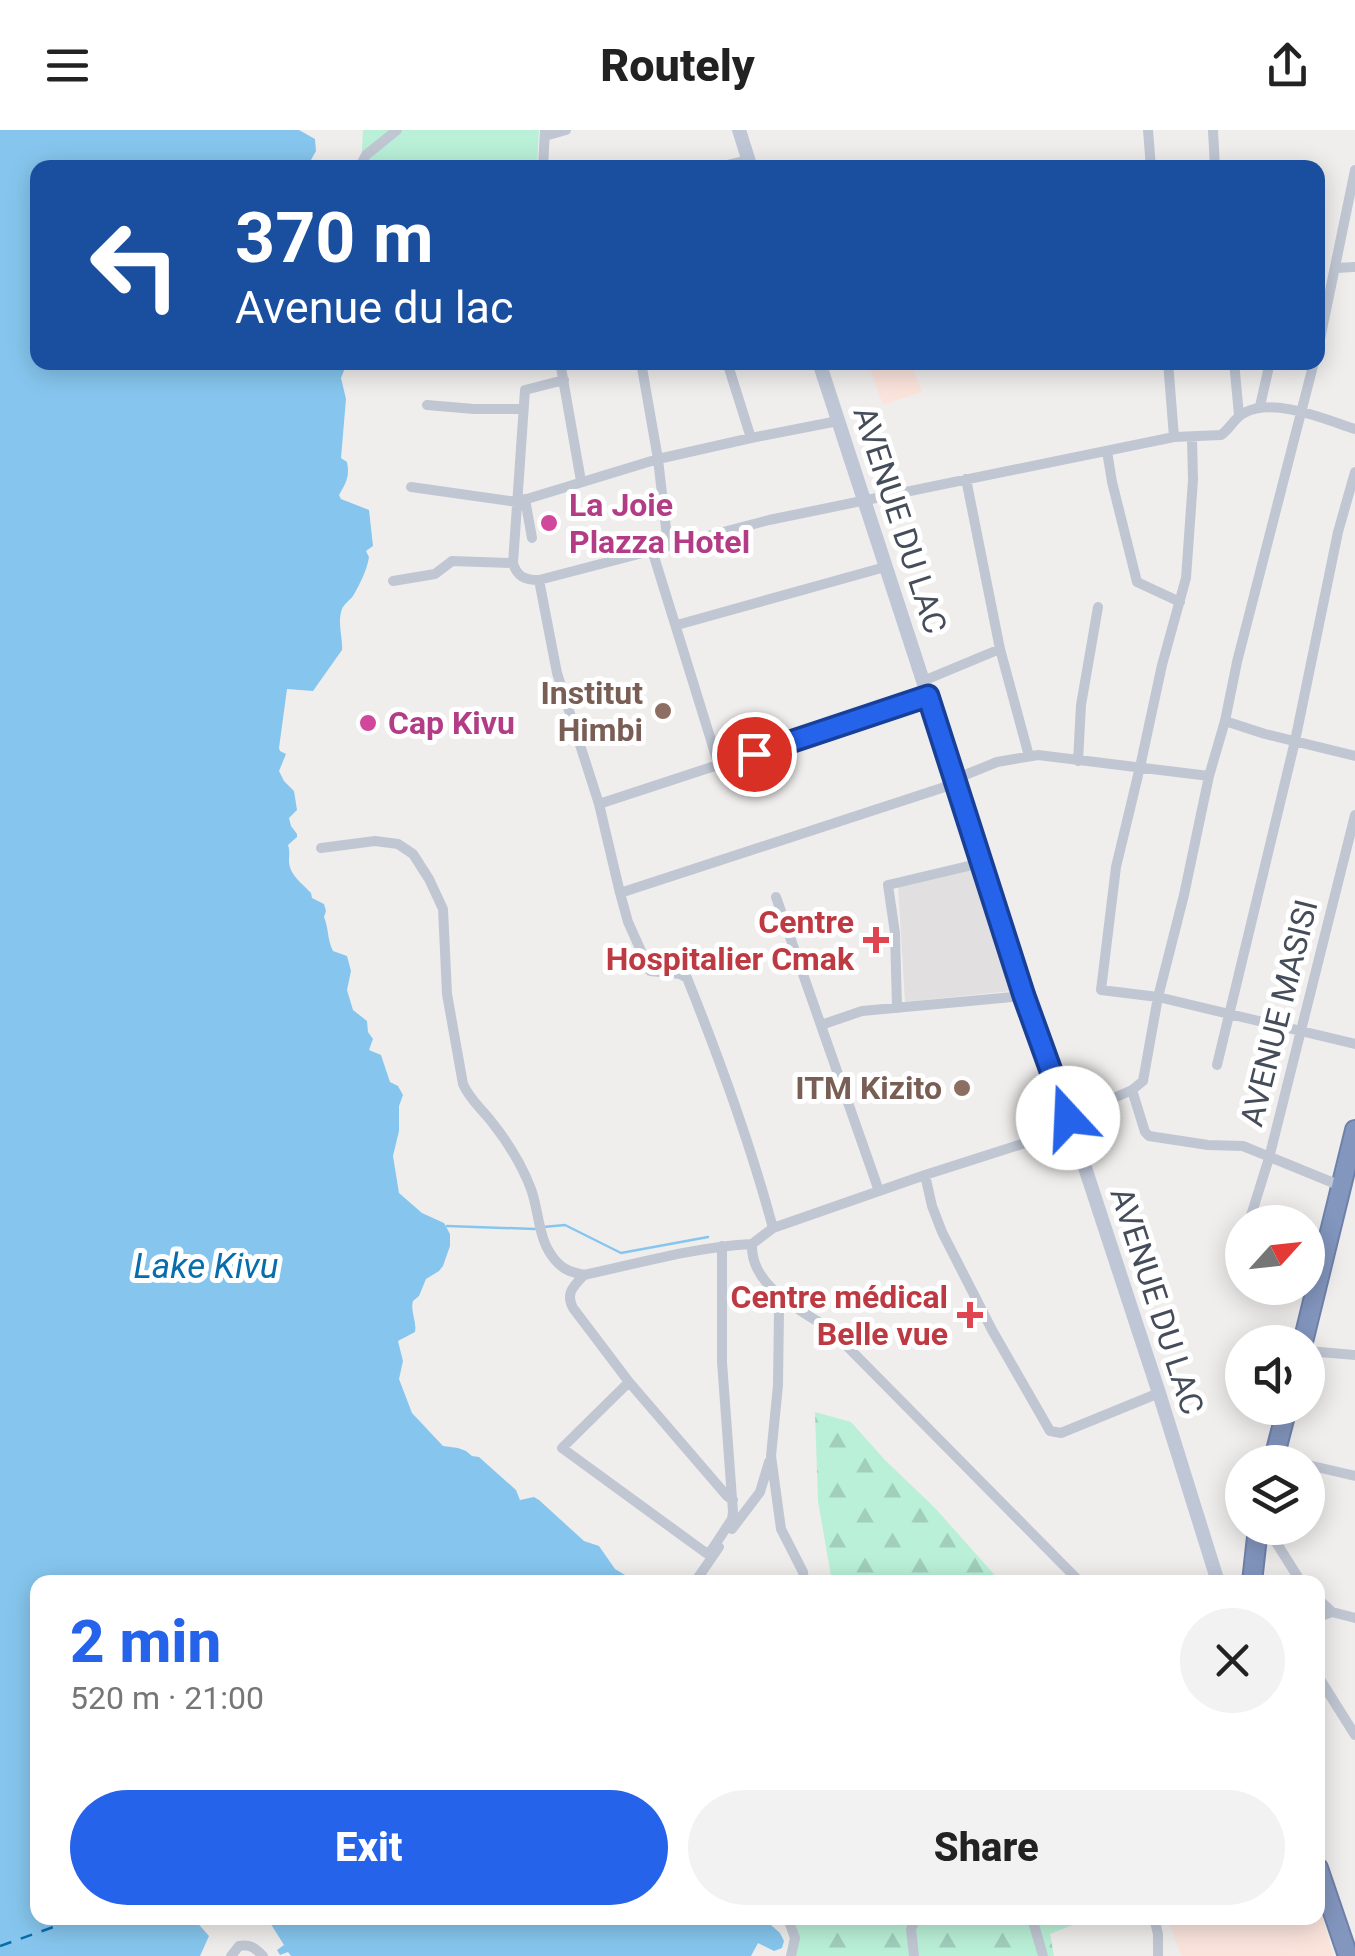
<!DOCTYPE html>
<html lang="en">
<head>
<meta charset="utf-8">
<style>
	:root { --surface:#fff; --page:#f2f2f2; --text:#222; --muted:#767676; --accent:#2563eb }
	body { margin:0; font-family:Roboto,sans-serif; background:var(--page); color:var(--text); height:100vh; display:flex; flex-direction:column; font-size:38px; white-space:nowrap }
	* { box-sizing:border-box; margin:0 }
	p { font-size:32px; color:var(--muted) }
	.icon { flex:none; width:55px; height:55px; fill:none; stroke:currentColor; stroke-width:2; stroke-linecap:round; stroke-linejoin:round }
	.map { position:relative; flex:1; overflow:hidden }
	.side { position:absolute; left:30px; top:1445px; width:1295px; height:350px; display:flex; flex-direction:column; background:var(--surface); border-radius:20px; box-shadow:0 5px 25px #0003 }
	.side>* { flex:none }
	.hud { position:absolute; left:30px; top:30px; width:1295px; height:210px; border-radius:20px; box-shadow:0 5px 25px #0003; background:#1a4fa0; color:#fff; overflow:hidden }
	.needle { width:65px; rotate:63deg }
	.fabs { position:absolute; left:1225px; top:1075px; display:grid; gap:20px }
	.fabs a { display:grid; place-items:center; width:100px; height:100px; border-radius:50%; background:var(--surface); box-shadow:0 5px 25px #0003; font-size:50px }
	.pin { position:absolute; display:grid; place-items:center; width:85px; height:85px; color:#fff; margin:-42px; border:5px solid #fff; border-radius:50%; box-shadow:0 2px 10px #0007 }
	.me { position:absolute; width:110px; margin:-55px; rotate:340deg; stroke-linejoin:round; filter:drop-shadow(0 0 8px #0008) }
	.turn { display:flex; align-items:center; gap:35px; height:210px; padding:0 40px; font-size:45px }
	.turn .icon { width:130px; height:130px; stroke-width:2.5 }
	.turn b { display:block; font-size:70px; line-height:85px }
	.round { display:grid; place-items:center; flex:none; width:105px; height:105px; border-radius:52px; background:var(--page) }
	.headline { display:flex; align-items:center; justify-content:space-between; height:170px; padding:0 40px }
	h1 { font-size:60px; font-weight:800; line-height:75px; color:var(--accent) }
	.button { display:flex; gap:20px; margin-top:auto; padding:20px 40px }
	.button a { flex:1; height:115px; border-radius:60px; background:var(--accent); color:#fff; font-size:40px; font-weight:800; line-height:115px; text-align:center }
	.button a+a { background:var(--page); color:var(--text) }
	header { display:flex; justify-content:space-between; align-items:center; height:130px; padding:0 40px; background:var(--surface); font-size:45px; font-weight:800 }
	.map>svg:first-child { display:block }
</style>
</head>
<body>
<header><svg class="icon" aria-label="menu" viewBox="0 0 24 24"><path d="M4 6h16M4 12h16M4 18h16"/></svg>Routely<svg class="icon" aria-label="share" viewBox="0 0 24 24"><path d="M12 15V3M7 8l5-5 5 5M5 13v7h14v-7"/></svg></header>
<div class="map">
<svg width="1355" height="1826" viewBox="0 0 1355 1826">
	<defs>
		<pattern id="forest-firs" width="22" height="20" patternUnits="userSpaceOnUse" patternTransform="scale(2.5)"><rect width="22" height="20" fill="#baf0d8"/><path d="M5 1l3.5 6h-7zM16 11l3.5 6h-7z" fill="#a1cfbc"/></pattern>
	</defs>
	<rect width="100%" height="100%" fill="#f0eeed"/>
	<path fill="#e1dfdf" d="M977 738 1011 861 905 872 898 755Z"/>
	<path fill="#fbe4dc" d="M868 233H911L922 262 883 275Z
		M1318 1773 1333 1823 1332 1826H1181L1168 1788H1318Z"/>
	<path fill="#baf0d8" d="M363 0H539L537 37 361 38Z"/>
	<path fill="url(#forest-firs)" d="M815 1282 851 1292 885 1330 935 1378 1001 1452H832L818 1371Z
		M793 1788H1073L1075 1794 1050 1804 1054 1826H795C799 1811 800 1802 793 1788Z"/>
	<path fill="#86c6ee" d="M0 0H299L315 9 316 21 307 37 38 38V232L347 233 341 248 346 269 341 328 347 332C350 346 346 353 339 365L341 369 369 380 373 416 366 421 369 427C367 440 360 454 353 466 350 470 344 474 342 479 337 492 343 508 342 520L313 561 287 559 279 618 280 621 286 624 279 641 284 651 294 661 297 680 289 688 291 696 297 704V707L288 715C290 720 289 726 289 731 289 745 304 755 311 763L312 768 324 774 326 781 324 787C329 799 327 809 333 821L347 826 351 841 347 860 353 880 367 891 368 902 373 909 369 920 381 925 390 952 398 956 403 965 399 976V1001L393 1026 399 1063 422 1083 444 1093 450 1104V1116L443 1136 439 1141 426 1149 419 1166 413 1171C410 1182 417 1191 415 1202L398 1211 403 1231 399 1249 412 1283 443 1316 458 1318 466 1321 472 1326 479 1327 516 1360 520 1370 534 1367 539 1370 584 1411 599 1416 615 1439 637 1452H38V1788H193L209 1806 200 1826H0Z
		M267 1788H763L780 1803 784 1811 782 1818 774 1821 758 1813 751 1826H291L288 1822 280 1825 277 1820 284 1815Z"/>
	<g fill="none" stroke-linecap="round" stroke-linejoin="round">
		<path stroke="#86c6ee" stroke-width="2.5" d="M447 1096 535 1099
			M543 1097 565 1095 621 1123 708 1107"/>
		<path stroke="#086dac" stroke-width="2.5" stroke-dasharray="12 10" stroke-linecap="butt" d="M0 1816 79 1788"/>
		<defs>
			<path id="highway" d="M1303 1212 1355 1000
				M1273 1332 1287 1278
				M1252 1452 1258 1398
				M1318 1738 1348 1826"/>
		</defs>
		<use href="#highway" stroke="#6f81aa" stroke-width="22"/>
		<path stroke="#c0c7d3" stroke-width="10" d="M1148 0 1151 38
			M1213 0 1215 38
			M545 6 566 0
			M359 38 366 25 397 0
			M543 38 545 0
			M714 38 748 30
			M1336 138 1355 137
			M1318 219 1355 40
			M560 232 581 351
			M641 232 658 329 668 416
			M727 232 751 308
			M1168 232 1174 307
			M1234 232 1239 285
			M564 250 525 260 513 433C517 447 525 450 539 450L769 390 1174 307 1221 305C1230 299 1234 288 1244 283 1274 267 1324 289 1355 299
			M427 275 474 279H523
			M1260 276 1270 232
			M1192 308 1193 350 1186 448 1162 535 1140 637 1116 737 1101 860 1158 867 1355 914
			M1107 321 1112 352 1137 452 1180 472
			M966 349 1000 519 1029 626
			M411 357 517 372 658 329 751 308 838 291
			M525 369 532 408
			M652 420 719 636
			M539 450 557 543 599 674 620 763 628 792 650 841 680 844 687 848C720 930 750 1013 773 1098
			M393 451 435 444 452 431 513 433
			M677 495 885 437
			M923 551 1000 519
			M1225 591 1265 604 1355 626
			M1078 631 1081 575 1098 477
			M955 649 997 632 1038 625 1209 646
			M599 674 928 566
			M321 718 375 711 398 714 413 724 429 749 443 779 447 864 463 954C470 970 481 978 491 991 507 1011 522 1035 531 1059 539 1081 538 1107 552 1126 561 1139 570 1142 584 1145 640 1133 695 1117 752 1114
			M620 763 957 653
			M776 767 879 1061
			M897 878 895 803 888 755 981 733
			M821 895 862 881 1024 866
			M1217 935 1295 611 1338 402 1355 342
			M1132 960 1145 1002 1149 1006 1208 1015 1243 1016 1341 1056
			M1068 988 1132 960 1143 951 1158 867 1184 765 1209 646 1225 591 1237 532 1314 232
			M925 1045 932 1076 942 1102 992 1200 1050 1301 1061 1303 1159 1263
			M1249 1092 1269 1028 1355 685
			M752 1114C750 1156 800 1180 830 1199L1080 1452
			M752 1114 773 1098 925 1045 1072 998
			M584 1145C574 1156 565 1163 573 1178L629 1252 727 1366 733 1370
			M783 1169 779 1181 778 1255 771 1326 781 1399 803 1442 804 1452
			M1308 1221 1355 1225
			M629 1252 562 1318 706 1423 711 1421 732 1389 733 1382 722 1232V1116
			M1275 1327 1298 1332
			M1308 1335 1355 1346
			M1267 1398 1301 1452
			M732 1399 760 1362 769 1332
			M695 1452 719 1417
			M1318 1469 1332 1482 1355 1488
			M1318 1487 1332 1482
			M1318 1546 1355 1605
			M788 1788 795 1808 791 1826
			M1032 1788 1043 1826
			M1154 1788 1158 1804V1826
			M231 1826 239 1816C251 1814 255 1818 263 1826
			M914 1826 911 1799 916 1788"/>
		<path stroke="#bfc7d7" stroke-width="14" d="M739 0 751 38
			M819 232 955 649 1024 866 1072 998 1159 1263 1218 1452"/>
		<use href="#highway" stroke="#8396be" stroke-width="18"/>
	</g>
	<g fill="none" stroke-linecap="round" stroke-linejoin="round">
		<defs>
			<path id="route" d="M754 624 928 566 1024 866 1068 988"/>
		</defs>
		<use href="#route" stroke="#184099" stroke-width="25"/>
		<use href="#route" stroke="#2563eb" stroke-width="18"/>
	</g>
	<g fill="#d1479c" stroke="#fff" stroke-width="4">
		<circle cx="549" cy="393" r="10"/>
		<circle cx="368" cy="593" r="10"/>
	</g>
	<g fill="#8d6e63" stroke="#fff" stroke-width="4">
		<circle cx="663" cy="581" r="10"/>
		<circle cx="962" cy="958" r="10"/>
	</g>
	<g fill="#e0444e" stroke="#fff" stroke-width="4">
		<path d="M871 795h10v10h10v10h-10v10h-10v-10h-10v-10h10z"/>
		<path d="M965 1170h10v10h10v10h-10v10h-10v-10h-10v-10h10z"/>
	</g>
	<g text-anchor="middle" stroke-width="10" stroke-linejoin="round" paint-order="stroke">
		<g font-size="32" font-weight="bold" fill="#b23c85" stroke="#fff" text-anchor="start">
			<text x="569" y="386">La Joie<tspan x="569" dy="37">Plazza Hotel</tspan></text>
			<text x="388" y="604">Cap Kivu</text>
		</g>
		<g font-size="32" fill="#454d5b" stroke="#fff">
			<text transform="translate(900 390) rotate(72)" y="11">AVENUE DU LAC</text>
			<text transform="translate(1279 883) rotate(-76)" y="11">AVENUE MASISI</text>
			<text transform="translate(1157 1171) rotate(72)" y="11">AVENUE DU LAC</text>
		</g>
		<g font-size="32" font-weight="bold" fill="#785e54" stroke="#fff" text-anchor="end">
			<text x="643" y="574">Institut<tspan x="643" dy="37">Himbi</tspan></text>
			<text x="942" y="969">ITM Kizito</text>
		</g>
		<g font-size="32" font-weight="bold" fill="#be3a42" stroke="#fff" text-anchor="end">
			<text x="854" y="803">Centre<tspan x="854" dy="37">Hospitalier Cmak</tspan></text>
			<text x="948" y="1178">Centre médical<tspan x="948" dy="37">Belle vue</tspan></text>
		</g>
		<g font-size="35" font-style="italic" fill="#086dac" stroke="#fff">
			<text x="206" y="1148">Lake Kivu</text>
		</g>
	</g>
</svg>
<div class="fabs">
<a><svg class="needle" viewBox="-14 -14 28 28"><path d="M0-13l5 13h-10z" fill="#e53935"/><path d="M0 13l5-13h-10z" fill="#767676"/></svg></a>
<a><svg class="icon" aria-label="sound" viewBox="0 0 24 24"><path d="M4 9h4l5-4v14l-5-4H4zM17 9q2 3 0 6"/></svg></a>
<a><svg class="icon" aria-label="layers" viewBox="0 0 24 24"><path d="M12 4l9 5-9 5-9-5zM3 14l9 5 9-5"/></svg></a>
</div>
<div class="pin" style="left:754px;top:624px;background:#d93025"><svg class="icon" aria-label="arrive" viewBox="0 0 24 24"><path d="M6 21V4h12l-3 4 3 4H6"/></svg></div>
<svg class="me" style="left:1068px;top:988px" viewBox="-20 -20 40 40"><circle r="19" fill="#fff"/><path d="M0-13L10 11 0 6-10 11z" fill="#2563eb"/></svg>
<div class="hud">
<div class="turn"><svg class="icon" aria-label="left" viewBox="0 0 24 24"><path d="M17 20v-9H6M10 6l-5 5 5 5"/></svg><div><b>370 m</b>Avenue du lac</div></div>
</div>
<section class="side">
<div class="headline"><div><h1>2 min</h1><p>520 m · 21:00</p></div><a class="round"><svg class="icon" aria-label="close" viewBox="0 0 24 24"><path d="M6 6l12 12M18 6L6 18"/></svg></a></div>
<div class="button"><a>Exit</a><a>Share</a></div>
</section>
</div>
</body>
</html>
